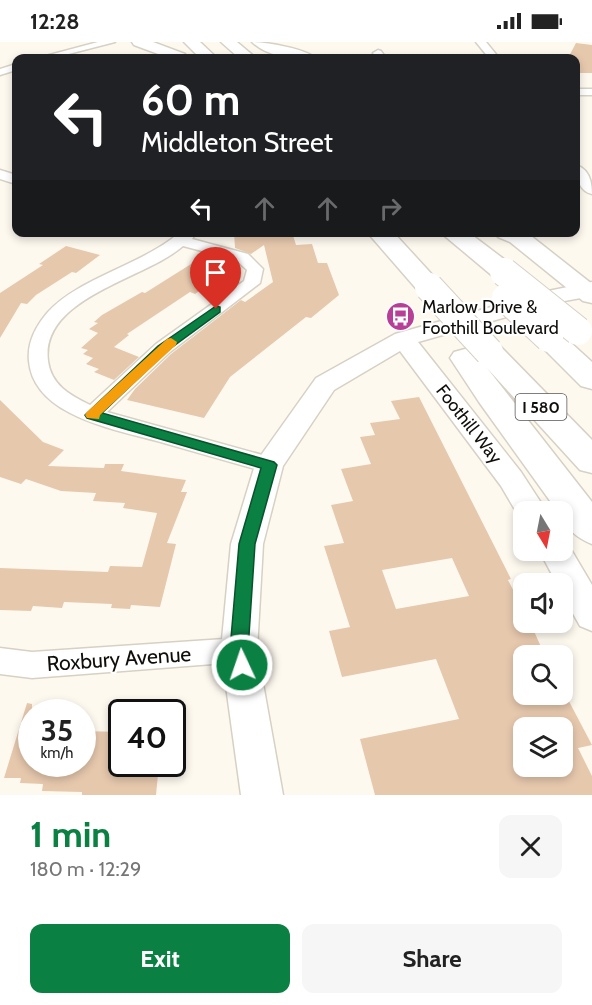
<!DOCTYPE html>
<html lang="en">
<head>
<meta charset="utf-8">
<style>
	:root { --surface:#fff; --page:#f6f6f6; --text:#222; --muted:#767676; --accent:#0b8043 }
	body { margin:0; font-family:Cabin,sans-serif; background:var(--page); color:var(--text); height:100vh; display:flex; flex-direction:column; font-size:22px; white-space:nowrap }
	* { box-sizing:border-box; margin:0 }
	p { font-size:20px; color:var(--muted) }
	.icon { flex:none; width:33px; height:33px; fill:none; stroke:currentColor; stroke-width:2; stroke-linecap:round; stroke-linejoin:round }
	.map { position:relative; height:753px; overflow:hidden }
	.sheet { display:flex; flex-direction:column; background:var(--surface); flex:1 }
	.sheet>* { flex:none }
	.top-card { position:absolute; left:12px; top:12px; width:568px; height:183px; border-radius:12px; box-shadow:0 3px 9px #0003; background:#202124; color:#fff; overflow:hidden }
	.needle { width:39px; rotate:170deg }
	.controls { position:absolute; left:513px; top:459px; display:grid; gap:12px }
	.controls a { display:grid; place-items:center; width:60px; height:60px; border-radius:12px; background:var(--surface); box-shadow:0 3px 9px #0003; font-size:30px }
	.speed { position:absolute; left:18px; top:657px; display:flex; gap:12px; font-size:30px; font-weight:700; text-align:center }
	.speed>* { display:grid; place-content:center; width:78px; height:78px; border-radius:50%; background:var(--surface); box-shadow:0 3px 9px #0003; line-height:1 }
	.speed small { font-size:15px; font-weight:400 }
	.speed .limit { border:3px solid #111; border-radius:9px; background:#fff; color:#111 }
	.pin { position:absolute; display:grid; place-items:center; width:51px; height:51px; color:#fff; margin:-62px -26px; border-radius:50% 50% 50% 0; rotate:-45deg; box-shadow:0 0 6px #0007 }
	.pin .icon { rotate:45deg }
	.me { position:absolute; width:66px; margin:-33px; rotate:357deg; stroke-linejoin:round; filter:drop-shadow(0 0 4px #0008) }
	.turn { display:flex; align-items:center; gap:21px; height:126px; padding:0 30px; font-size:27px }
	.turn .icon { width:78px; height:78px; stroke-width:2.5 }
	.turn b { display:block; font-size:42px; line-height:51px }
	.lanes { display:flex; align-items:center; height:57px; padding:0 30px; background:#0003; justify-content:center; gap:30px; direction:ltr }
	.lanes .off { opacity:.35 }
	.round { display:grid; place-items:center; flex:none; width:63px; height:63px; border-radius:12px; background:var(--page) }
	.overview { display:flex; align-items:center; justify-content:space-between; height:102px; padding:0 30px }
	h1 { font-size:36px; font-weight:700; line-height:45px; color:var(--accent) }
	.primary-button { display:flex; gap:12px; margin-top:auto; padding:12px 30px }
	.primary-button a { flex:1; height:69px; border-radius:12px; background:var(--accent); color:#fff; font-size:24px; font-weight:700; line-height:69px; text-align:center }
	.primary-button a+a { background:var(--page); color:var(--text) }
	.status { display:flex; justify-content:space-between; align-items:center; height:42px; padding:0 30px; background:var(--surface); direction:ltr }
	.status svg { height:16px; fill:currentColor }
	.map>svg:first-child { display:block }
</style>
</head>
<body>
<div class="status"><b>12:28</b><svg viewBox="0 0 49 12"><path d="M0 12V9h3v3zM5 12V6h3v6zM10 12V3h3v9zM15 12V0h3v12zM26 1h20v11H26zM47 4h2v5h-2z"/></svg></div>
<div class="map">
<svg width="592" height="753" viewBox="0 0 592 753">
	<rect width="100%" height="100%" fill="#fef9ef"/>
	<path fill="#e6c8ad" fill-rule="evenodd" d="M576 1 592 3V31H576V16H568Z
		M234 190H292L296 203 312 202 318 221H327L339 253 311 276 306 275 230 335 204 376 127 358 135 347 171 312 241 258 245 260 273 240 264 203 251 212 235 206Z
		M66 204 100 213 76 231 72 230 36 253 27 262 21 261 0 296V251L43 223 39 222Z
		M199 217H206L230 227 195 252 190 250 127 292 129 293 114 305 139 315 114 338 94 330 99 327 86 322 93 316 83 312 88 308 81 306 98 291 89 287 98 281 94 280 102 273 142 250 145 251Z
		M419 355 511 537 508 538 524 569V580H530L545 614H524V652H562V646L592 703 578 706 592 734V753H375L360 697 459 677 436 617 342 635 329 589 350 585 324 504 344 501 331 463 353 459 341 427 371 422 360 395 375 393 370 381 400 377 391 359ZM452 516 469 554 396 567 382 528ZM524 686H562V726L524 735Z
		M0 358 43 400 64 408 48 424 104 426 105 422H124L121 429 186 438 181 450H187L167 501 176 502 160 565 131 563 130 567 111 566 112 562 64 560 62 566 33 564 31 569 0 568V526L108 530 110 524 142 525 157 471 123 466 125 461 93 459 96 451 61 449 26 437 21 442 0 435Z
		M27 661 32 662V722H82V689L122 690V722H159L156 753H82V750L42 749 43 742 20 741 21 736H4Z"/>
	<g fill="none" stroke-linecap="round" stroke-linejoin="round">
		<defs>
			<path id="minor" d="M98 0H115L53 16H38Z
				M476 0H486L499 16H489Z
				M378 8 381 9 386 16H376L373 11Z
				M16 22V28L0 33V27Z
				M576 47H592V53H576Z
				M576 123C589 127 592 140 592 152 579 149 576 135 576 123Z
				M0 128 16 133V142L0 137Z
				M180 190H197L192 197 248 212 263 227 260 241 170 310 107 370 277 417 280 423 277 429 269 431C234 421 199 411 164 401 120 388 34 376 29 319 27 300 36 284 48 270 80 235 143 223 180 190ZM183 204 236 218 247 228 244 239 156 302 90 363C70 353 51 343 48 319 40 255 146 237 183 204Z
				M239 596 249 599 253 608 249 617 239 620 32 636 0 632V606L32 610Z"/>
			<path id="tertiary" d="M592 240V254L559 260 418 300 521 430 547 470H524V479L521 478 501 444 400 309 334 348 283 424 263 502 257 608 283 753H241L221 608 231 502 255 423 259 416 316 336 395 292 548 249Z
				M562 498 566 499 592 543V589L580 584 562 552V542H557L539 508H562Z"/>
			<path id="secondary" d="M252 0C265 0 307 7 315 16 296 18 267 15 252 0Z
				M495 190H526L592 242V261L583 259 510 200 498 195Z"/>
			<path id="motorway" d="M132 0H153L185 12 187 15 169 16 134 3Z
				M184 0H200L217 16H200Z
				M221 0H237L256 16H239Z
				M367 190H393L438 239 442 245 438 251 429 253 420 251Z
				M440 190H468L513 224 517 230 513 236 504 238 495 236Z
				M549 287 559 290 592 320V347L581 344 539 302 534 296 539 290Z
				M489 301 500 304 592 398V431L580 428 487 326 592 460V502C579 497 562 485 562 470H558L479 360 450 316 454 310 465 307 475 309 478 304Z"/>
		</defs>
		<use href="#minor" stroke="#d7d1c4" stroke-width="3"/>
		<use href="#tertiary" stroke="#d7d1c4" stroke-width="3"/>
		<use href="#secondary" stroke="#d7d1c4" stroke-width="3"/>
		<use href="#motorway" stroke="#d7d1c4" stroke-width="3"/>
		<use href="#minor" fill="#fff" fill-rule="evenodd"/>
		<use href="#tertiary" fill="#fff" fill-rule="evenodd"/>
		<use href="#secondary" fill="#fff" fill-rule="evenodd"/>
		<use href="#motorway" fill="#fff" fill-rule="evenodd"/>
		<defs>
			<path id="motorway-bridge" d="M504 230 578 289
				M429 245 489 310
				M506 256 549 296"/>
		</defs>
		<use href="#motorway-bridge" stroke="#d7d1c4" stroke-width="30" stroke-linecap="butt"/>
		<use href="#motorway-bridge" stroke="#fff" stroke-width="28"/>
	</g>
	<path fill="#0b8043" stroke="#07532c" stroke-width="1.5" d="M216 264 220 265V270L167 309 102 371 274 420 277 423 255 502 248 608 251 623 248 629 242 632 235 629 230 608 239 502 261 426 87 376 85 373 158 304Z"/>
	<path fill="#f59e0b" d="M171 296 177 300 176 303 100 373 99 377 87 376 85 373 87 370 167 297Z"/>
	<defs>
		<symbol id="bus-disc" viewBox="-11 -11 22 22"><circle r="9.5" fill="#b74096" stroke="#fff"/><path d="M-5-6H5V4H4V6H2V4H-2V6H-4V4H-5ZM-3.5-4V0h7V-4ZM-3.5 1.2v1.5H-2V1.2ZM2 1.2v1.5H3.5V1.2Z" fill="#fff"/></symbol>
	</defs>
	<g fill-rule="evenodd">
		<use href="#bus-disc" x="384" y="258" width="33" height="33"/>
	</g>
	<g text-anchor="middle" stroke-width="4.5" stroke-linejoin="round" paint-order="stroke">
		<rect fill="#fff" stroke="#585654" stroke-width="1.5" x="515.5" y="352" width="51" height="26" rx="4.5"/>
		<g font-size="16" font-weight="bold" fill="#100e0a">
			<text x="541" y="371">I 580</text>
		</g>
		<g font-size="18" fill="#100e0a" stroke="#fff" text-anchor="start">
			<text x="422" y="271">Marlow Drive &amp;<tspan x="422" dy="21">Foothill Boulevard</tspan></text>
		</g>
		<g font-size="18" fill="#100e0a" stroke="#fff">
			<text transform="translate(469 382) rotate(52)" y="6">Foothill Way</text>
		</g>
		<g font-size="21" fill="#100e0a" stroke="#fff">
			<text transform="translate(119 617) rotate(-4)" y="7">Roxbury Avenue</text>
		</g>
	</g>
</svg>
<div class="controls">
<a><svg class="needle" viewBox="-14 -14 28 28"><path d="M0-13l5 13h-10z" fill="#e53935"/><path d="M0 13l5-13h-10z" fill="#767676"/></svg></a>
<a><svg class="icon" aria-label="sound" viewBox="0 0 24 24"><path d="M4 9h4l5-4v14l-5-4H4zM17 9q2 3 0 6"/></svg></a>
<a><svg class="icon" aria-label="search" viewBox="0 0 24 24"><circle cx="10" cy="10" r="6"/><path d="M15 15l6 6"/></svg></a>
<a><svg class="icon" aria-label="layers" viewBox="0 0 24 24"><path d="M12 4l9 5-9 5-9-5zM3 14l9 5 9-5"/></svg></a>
</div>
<div class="speed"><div>35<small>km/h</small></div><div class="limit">40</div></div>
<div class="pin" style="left:216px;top:267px;background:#d93025"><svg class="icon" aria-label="arrive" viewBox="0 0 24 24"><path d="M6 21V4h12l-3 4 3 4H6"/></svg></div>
<svg class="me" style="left:242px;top:623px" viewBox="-20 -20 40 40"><circle r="17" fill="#0b8043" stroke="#fff" stroke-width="3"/><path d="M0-11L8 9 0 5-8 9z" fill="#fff"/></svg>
<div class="top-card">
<div class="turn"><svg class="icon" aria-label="left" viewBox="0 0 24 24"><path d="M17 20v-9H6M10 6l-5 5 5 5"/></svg><div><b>60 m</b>Middleton Street</div></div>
<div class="lanes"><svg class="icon" aria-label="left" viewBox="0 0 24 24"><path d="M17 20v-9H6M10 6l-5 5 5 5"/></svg><svg class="icon off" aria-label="ahead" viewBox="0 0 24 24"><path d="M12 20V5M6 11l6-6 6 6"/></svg><svg class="icon off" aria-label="ahead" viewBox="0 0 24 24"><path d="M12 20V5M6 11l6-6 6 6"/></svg><svg class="icon off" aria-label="right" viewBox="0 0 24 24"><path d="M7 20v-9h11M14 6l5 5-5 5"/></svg></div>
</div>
</div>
<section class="sheet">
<div class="overview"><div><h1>1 min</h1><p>180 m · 12:29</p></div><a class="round"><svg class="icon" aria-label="close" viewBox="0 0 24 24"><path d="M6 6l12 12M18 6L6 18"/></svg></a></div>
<div class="primary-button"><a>Exit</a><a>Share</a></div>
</section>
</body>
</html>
